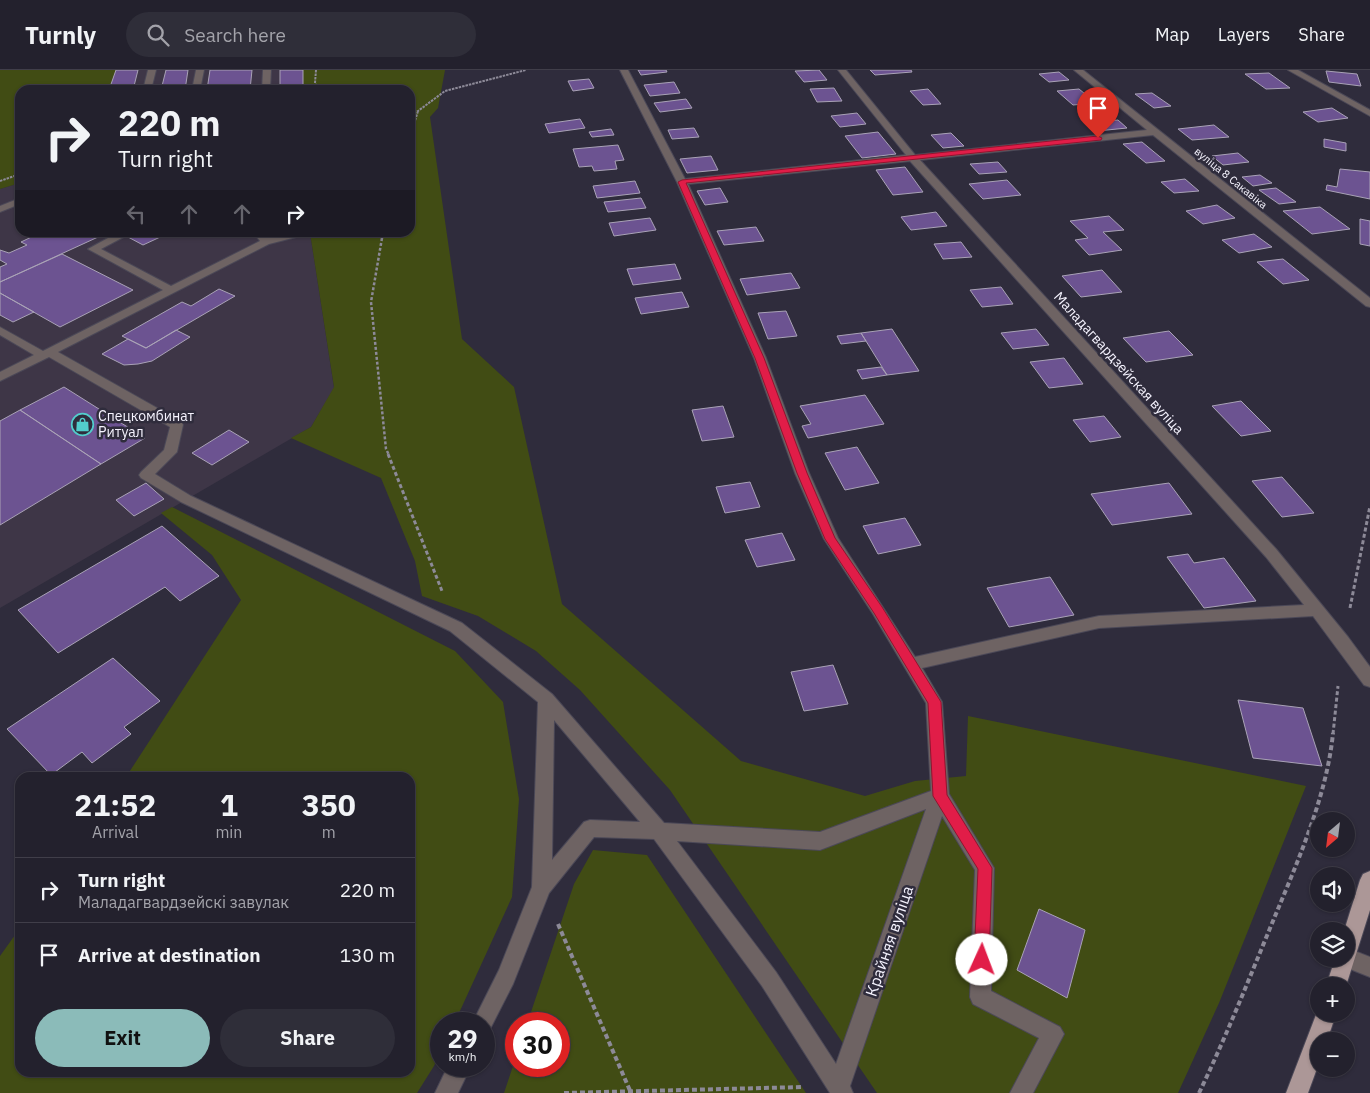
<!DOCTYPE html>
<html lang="en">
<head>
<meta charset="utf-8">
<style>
	:root { --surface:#23212d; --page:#2f2e39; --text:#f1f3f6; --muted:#a3a3aa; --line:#403e49; --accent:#8bbbb9 }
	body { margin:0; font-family:"IBM Plex Sans",sans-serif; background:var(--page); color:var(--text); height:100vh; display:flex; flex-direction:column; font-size:19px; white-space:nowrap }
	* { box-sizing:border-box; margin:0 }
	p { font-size:16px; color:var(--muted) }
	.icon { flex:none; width:28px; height:28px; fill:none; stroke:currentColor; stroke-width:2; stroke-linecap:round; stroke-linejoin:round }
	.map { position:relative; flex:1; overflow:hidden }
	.drawer { position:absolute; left:15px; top:702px; width:400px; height:305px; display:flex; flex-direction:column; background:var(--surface); border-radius:15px; box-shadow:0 1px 4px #0004,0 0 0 1px var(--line) }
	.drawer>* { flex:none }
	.hud { position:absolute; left:15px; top:15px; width:400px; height:152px; border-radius:15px; box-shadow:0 1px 4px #0004,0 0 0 1px var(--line); background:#23212d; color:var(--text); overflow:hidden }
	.needle { width:32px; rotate:208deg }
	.tools { position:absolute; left:1310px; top:742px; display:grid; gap:10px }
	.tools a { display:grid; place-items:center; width:45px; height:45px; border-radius:50%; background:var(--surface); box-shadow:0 1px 4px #0004,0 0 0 1px var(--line); font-size:25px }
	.speed { position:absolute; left:430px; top:942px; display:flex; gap:10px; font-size:25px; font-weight:700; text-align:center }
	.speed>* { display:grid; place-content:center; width:65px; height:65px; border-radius:50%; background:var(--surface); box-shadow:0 1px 4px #0004,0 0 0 1px var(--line); line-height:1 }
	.speed small { font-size:12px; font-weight:400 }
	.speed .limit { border:8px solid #d22; background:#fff; color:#111 }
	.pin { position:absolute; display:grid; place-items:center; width:42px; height:42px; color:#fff; margin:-51px -21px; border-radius:50% 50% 50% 0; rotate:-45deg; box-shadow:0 0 5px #0007 }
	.pin .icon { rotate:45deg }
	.me { position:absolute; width:55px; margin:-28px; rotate:2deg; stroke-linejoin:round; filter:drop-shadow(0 0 4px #0008) }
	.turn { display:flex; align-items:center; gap:18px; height:105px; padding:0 20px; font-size:22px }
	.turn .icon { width:65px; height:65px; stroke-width:2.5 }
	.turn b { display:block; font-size:35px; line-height:42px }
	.lanes { display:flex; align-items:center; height:48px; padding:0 20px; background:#0003; justify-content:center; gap:25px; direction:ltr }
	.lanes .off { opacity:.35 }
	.eta { display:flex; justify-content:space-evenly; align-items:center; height:85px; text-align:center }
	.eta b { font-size:30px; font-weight:700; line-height:35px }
	.primary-button { display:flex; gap:10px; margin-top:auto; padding:10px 20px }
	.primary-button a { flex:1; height:58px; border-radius:30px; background:var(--accent); color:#111; font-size:20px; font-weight:700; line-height:58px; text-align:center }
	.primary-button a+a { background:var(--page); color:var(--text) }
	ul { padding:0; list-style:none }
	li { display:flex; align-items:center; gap:15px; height:65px; padding:0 20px; border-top:1px solid var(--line) }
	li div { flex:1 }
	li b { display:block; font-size:19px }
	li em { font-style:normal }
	header { display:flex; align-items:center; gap:30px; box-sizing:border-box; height:70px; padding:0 25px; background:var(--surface); border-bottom:1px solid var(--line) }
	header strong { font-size:24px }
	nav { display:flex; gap:28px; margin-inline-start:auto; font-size:18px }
	.search { width:350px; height:45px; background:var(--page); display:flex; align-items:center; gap:12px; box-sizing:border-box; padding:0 18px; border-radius:28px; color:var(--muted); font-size:19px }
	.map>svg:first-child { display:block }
</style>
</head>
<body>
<header>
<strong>Turnly</strong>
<div class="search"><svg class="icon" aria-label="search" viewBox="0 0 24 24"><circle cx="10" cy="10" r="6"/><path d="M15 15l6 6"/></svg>Search here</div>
<nav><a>Map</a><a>Layers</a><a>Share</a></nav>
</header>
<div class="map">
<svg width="1370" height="1023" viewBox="0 0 1370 1023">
	<rect width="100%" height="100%" fill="#2f2c3c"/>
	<path fill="#3e3647" d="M116 0H303V20H109Z
		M20 113V162L310 163 334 318 311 357 0 538V119Z"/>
	<path fill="#414c14" d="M0 0H116L109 20H20V113L0 119Z
		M303 0H445L438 38 430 47 462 269 514 317 562 534 741 691 865 726 915 711 966 706 968 646 1306 716 1219 933 1178 1023H877L670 720 580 620 536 581 478 546 422 526 415 491 381 408 291 368 311 357 334 317 310 163 410 162V20H303Z
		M172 437 455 581 503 632 519 729 512 827 454 954H441V980L434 996 417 1023H0V886L20 858V1002H410V708L126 707 241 530 212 485 161 443Z
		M593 780 647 785 806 1023H504L516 987V996H559V954H527L574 814Z"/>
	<path fill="#6c5391" stroke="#a9a2b6" d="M116 0H138L133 20H109Z
		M166 0H188L185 20H161Z
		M210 0H252L250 20H207Z
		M280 0H303V20H280Z
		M638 0H666L667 2 641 5Z
		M819 0 827 10 804 12 795 1Z
		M870 0H911L912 2 875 5Z
		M1326 1 1357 4 1361 16 1329 12Z
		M1059 2 1069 10 1049 12 1039 4Z
		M1269 3 1290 18 1266 19 1245 4Z
		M589 9 594 18 573 21 568 11Z
		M674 12 680 23 650 26 644 15Z
		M834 18 842 31 817 32 810 19Z
		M928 19 941 34 923 35 910 21Z
		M1079 19 1096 33 1073 35 1057 21Z
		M1152 23 1171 36 1154 38 1135 24Z
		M686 29 692 38 660 42 654 33Z
		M1332 38 1348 48 1318 52 1303 42Z
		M857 43 866 54 840 57 831 46Z
		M580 49 585 58 549 63 545 54Z
		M1118 50 1127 58 1097 61 1089 53Z
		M1214 55 1229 67 1192 70 1178 59Z
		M694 58 699 67 672 69 668 60Z
		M611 59 614 65 592 67 589 62Z
		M878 62 896 84 862 88 845 66Z
		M951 63 964 76 943 78 931 65Z
		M1324 69 1346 73V81L1324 77Z
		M1142 72 1165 91 1146 93 1123 74Z
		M618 75 624 90 615 91 617 99 594 101 592 96 579 97 573 79Z
		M1238 83 1249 92 1223 95 1212 86Z
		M711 86 718 100 687 103 680 89Z
		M998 92 1007 102 979 104 970 94Z
		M905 97 923 122 893 125 876 100Z
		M1340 99 1370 102V129L1326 120 1327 115 1337 117Z
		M1260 105 1272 113 1253 116 1242 107Z
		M1185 109 1199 121 1174 123 1161 112Z
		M1007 110 1021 125 983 129 969 114Z
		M635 111 640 123 597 128 593 116Z
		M720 118 728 132 705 135 697 121Z
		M1276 118 1296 132 1279 134 1259 120Z
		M641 128 646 138 608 142 604 132Z
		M1217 135 1235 148 1203 154 1186 141Z
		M1320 137 1350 159 1312 164 1283 141Z
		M936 142 947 156 911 160 901 147Z
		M1109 146 1124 160 1103 162 1122 180 1089 185 1075 170 1088 168 1070 151Z
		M650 148 656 160 614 166 609 153Z
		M1360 149 1370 151V176L1360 174Z
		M756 157 764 171 724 175 717 161Z
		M42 162H109L0 212V197L7 194 0 190V180L9 183 27 175 21 172Z
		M139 162H171L143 175 128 167Z
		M1254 164 1272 177 1239 183 1222 170Z
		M961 172 972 187 943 189 934 174Z
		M62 184 133 220 60 257 0 223V212Z
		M1283 189 1309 210 1283 214 1257 192Z
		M675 194 681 209 633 215 627 199Z
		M1102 200 1122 222 1081 227 1062 206Z
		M791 203 800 218 747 225 740 209Z
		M1001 217 1013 234 982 237 970 220Z
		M219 219 235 226 146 278 122 266 182 232 191 236Z
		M682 222 689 237 641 244 635 228Z
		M0 223 34 242 13 252 0 245Z
		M786 241 797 266 768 269 758 243Z
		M892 259 919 301 887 305 861 263Z
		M1036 259 1049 275 1013 279 1001 263Z
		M176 260 190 267 152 291 138 294 124 295 102 284 128 269 146 278Z
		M1169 261 1193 285 1146 292 1123 268Z
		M861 263 866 271 841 274 837 266Z
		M1064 288 1083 314 1049 318 1030 292Z
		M881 297 887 305 862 309 857 300Z
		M64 317 145 368 101 394 20 340Z
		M865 325 884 354 808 368 802 356 811 354 800 336Z
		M1241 331 1271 361 1241 366 1212 336Z
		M723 336 734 367 702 371 692 340Z
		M20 340 101 394 0 455V351Z
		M1104 346 1121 367 1090 372 1073 350Z
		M229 360 249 372 212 395 192 383Z
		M857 377 879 413 845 420 825 383Z
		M1282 407 1314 443 1282 447 1252 411Z
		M750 412 760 437 725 443 716 417Z
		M146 413 164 429 134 446 116 430Z
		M1169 413 1192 444 1112 455 1091 424Z
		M905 448 921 475 878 484 863 456Z
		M162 456 219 506 180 531 165 517 58 583 18 540Z
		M782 463 795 490 757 497 745 470Z
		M1188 484 1194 493 1224 488 1256 531 1204 538 1167 487Z
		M1050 507 1074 545 1009 557 987 518Z
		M113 588 160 631 124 657 131 664 92 693 82 682 51 705 7 659Z
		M833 595 848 634 804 641 791 602Z
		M1238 630 1303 638 1322 696 1253 688Z
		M1039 839 1085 860 1067 928 1017 900Z"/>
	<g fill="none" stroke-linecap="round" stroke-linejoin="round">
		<defs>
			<path id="minor" d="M148 0H156L151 20H143Z
				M196 0H204L200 20H192Z
				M263 0H271L270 20H262Z
				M620 0H628L685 109 906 85 838 0H846L915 85 1147 60 1074 0H1083L1370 228V237L1366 236 1153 65 920 90 1276 479 1348 567 1370 597V617L1364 615 1313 546 1099 558 922 598 942 632 949 724 994 798 991 921 1060 957 1064 964 1033 1023H1010L1039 968 973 934 970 927 975 800 942 746 850 1016 853 1023H830L762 916 654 769 594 767 549 823 513 914 489 961 484 964V954H472L499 900 532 817 538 632 450 561 181 432 141 408 139 405 141 402 164 380 170 357 49 287 0 311V302L34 285 0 265V257L43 281 163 220 88 179 119 162H133L101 179 171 216 260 171 253 162H264L268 168 295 162H316L269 174 58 282 182 352 183 355 177 382 155 404 191 426 462 553 552 624 664 753 820 762 931 721 926 633 873 544 824 469 795 403 754 288 677 112ZM910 91 1266 487 1304 535 1099 546 915 587 838 468 809 403 766 288 688 114ZM554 650 640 752 590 750 584 752 552 790ZM926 739 836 994 776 902 677 771 820 780Z
				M1288 0H1298L1370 40V46Z
				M20 128V134L0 142V136Z
				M1347 878 1370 887V907L1340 895 1337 889H1346Z
				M448 996H471L458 1023H435Z"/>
			<path id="major" d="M1370 801V840L1346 916H1326L1335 889H1346V861H1344L1360 810 1363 804Z
				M1319 937V944H1336L1327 971H1319V993L1308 1023H1286Z"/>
		</defs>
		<use href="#minor" stroke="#4b4857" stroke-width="2"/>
		<use href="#major" stroke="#4b4857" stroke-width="2"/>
		<path stroke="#8d8a98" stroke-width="2" stroke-dasharray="2.5 1" stroke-linecap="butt" d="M316 0 315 13 318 20
			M410 43 418 41 445 21 526 0
			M410 67 418 41
			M0 111 20 104
			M382 169 383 162"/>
		<path stroke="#8d8a98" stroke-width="2.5" stroke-dasharray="3 2" stroke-linecap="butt" d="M382 168 371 232 386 379 389 385"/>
		<path stroke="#8d8a98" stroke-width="3" stroke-dasharray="4 2.5" stroke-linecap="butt" d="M388 384 442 521
			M1350 538 1370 436
			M1333 664 1338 616"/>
		<path stroke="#8d8a98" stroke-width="4" stroke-dasharray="5 3" stroke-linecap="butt" d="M558 854 631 1023
			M564 1023 803 1017
			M1199 1023C1226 967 1249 909 1273 851 1297 793 1327 726 1333 663"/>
		<use href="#minor" fill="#6e6363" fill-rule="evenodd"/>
		<use href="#major" fill="#ac9797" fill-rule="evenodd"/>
	</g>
	<path fill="#e11d48" stroke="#92132f" d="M1098 66 1102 68 1101 70 686 113 764 288 807 403 835 468 882 537 941 632 947 725 992 798 989 890 987 896 982 898 976 896 974 890 978 799 933 726 928 633 874 543 825 469 797 403 755 288 678 112 682 110Z"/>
	<defs>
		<symbol id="shop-ring" viewBox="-11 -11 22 22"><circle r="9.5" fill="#2f2c3c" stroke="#52cdcc" stroke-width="1.5"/><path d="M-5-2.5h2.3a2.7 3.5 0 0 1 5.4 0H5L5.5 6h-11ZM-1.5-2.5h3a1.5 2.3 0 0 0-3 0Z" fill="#52cdcc"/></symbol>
	</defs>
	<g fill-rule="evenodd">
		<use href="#shop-ring" x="70" y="342" width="25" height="25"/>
	</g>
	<g text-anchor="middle" stroke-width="5" stroke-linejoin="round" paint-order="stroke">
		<g font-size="11" fill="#f5f3fe" stroke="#2f2c3c">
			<text transform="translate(1231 108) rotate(39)" y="4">вуліца 8 Сакавіка</text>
		</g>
		<g font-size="14" fill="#f5f3fe" stroke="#2f2c3c">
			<text transform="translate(1119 293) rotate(48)" y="5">Маладагвардзейская вуліца</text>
		</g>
		<g font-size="14" fill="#f5f3fe" stroke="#2f2c3c" text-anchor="start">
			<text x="98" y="351">Спецкомбинат<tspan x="98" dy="16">Ритуал</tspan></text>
		</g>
		<g font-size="16" fill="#f5f3fe" stroke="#2f2c3c">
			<text transform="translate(889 871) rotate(-71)" y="6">Крайняя вуліца</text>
		</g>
	</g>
</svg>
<div class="tools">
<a><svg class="needle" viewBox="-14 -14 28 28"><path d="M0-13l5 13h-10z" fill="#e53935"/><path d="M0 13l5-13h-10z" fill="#a3a3aa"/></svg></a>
<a><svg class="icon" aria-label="sound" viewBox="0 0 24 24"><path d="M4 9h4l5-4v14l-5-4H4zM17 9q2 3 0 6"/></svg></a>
<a><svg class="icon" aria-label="layers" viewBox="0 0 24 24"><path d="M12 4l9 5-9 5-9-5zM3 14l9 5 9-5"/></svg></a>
<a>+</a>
<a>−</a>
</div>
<div class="speed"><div>29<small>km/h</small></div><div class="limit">30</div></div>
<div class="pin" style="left:1098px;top:68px;background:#d93025"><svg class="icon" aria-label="arrive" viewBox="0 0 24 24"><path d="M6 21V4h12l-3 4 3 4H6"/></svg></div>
<svg class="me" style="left:982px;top:890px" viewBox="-20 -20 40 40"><circle r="19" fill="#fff"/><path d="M0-13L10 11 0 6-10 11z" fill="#e11d48"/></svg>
<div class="hud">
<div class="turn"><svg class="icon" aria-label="right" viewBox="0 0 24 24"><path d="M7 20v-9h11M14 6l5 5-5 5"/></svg><div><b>220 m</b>Turn right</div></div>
<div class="lanes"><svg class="icon off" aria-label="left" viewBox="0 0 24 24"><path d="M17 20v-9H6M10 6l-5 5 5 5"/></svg><svg class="icon off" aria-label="ahead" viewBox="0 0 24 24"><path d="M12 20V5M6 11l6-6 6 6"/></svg><svg class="icon off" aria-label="ahead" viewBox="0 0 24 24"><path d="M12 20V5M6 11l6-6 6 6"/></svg><svg class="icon" aria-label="right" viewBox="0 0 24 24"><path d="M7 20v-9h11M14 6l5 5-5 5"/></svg></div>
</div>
<section class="drawer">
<div class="eta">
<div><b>21:52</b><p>Arrival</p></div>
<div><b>1</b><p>min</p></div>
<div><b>350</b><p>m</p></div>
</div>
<ul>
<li><svg class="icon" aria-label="right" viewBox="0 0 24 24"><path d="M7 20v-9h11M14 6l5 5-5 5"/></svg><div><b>Turn right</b><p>Маладагвардзейскі завулак</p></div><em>220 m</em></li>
<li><svg class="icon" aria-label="arrive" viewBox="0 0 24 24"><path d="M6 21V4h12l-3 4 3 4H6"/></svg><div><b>Arrive at destination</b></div><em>130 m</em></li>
</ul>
<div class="primary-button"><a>Exit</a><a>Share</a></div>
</section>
</div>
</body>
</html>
